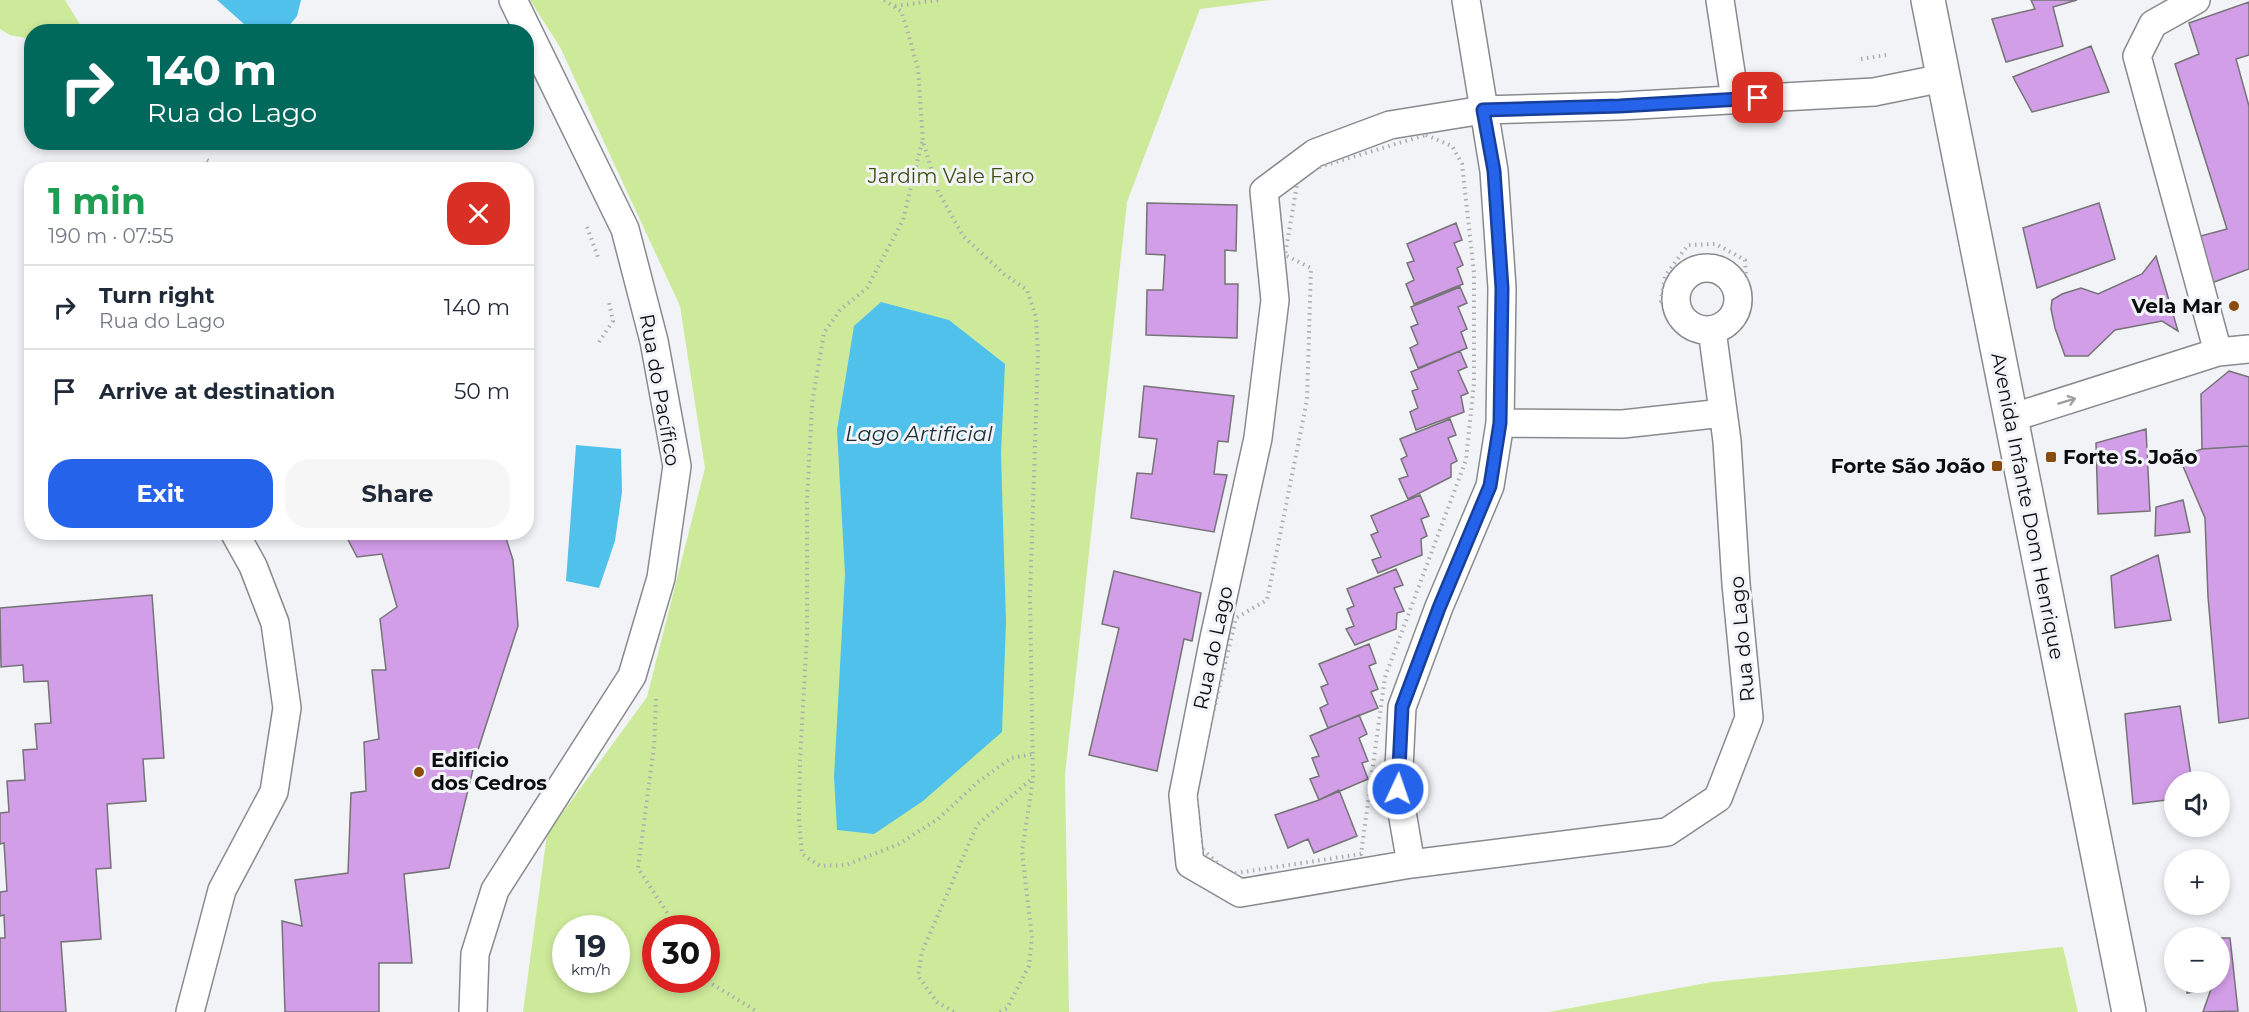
<!DOCTYPE html>
<html lang="en">
<head>
<meta charset="utf-8">
<style>
	:root { --surface:#fff; --page:#f6f6f7; --text:#1f2937; --muted:#747a83; --line:#e0e1e3; --accent:#2563eb }
	body { margin:0; font-family:Montserrat,sans-serif; background:var(--page); color:var(--text); height:100vh; display:flex; flex-direction:column; font-size:22px; white-space:nowrap }
	* { box-sizing:border-box; margin:0 }
	p { font-size:20px; color:var(--muted) }
	.icon { flex:none; width:33px; height:33px; fill:none; stroke:currentColor; stroke-width:2; stroke-linecap:round; stroke-linejoin:round }
	.map { position:relative; flex:1; overflow:hidden }
	.details { position:absolute; left:24px; top:162px; width:510px; height:378px; display:flex; flex-direction:column; background:var(--surface); border-radius:24px; box-shadow:0 3px 9px #0003 }
	.details>* { flex:none }
	.banner { position:absolute; left:24px; top:24px; width:510px; height:126px; border-radius:24px; box-shadow:0 3px 9px #0003; background:#00695c; color:#fff; overflow:hidden }
	.tools { position:absolute; left:2164px; top:771px; display:grid; gap:12px }
	.tools a { display:grid; place-items:center; width:66px; height:66px; border-radius:50%; background:var(--surface); box-shadow:0 3px 9px #0003; font-size:30px }
	.speed { position:absolute; left:552px; top:915px; display:flex; gap:12px; font-size:30px; font-weight:700; text-align:center }
	.speed>* { display:grid; place-content:center; width:78px; height:78px; border-radius:50%; background:var(--surface); box-shadow:0 3px 9px #0003; line-height:1 }
	.speed small { font-size:15px; font-weight:400 }
	.speed .limit { border:9px solid #d22; background:#fff; color:#111 }
	.pin { position:absolute; display:grid; place-items:center; width:51px; height:51px; color:#fff; margin:-26px; border-radius:12px; box-shadow:0 3px 9px #0006 }
	.me { position:absolute; width:66px; margin:-33px; rotate:3deg; stroke-linejoin:round; filter:drop-shadow(0 0 4px #0008) }
	.turn { display:flex; align-items:center; gap:21px; height:126px; padding:0 24px; font-size:27px }
	.turn .icon { width:78px; height:78px; stroke-width:2.5 }
	.turn b { display:block; font-size:42px; line-height:51px }
	.round { display:grid; place-items:center; flex:none; width:63px; height:63px; border-radius:24px; background:var(--page) }
	.overview { display:flex; align-items:center; justify-content:space-between; height:102px; padding:0 24px }
	h1 { font-size:36px; font-weight:700; line-height:45px; color:#1e9e55 }
	.button { display:flex; gap:12px; margin-top:auto; padding:12px 24px }
	.button a { flex:1; height:69px; border-radius:24px; background:var(--accent); color:#fff; font-size:24px; font-weight:700; line-height:69px; text-align:center }
	.button a+a { background:var(--page); color:var(--text) }
	ul { padding:0; list-style:none }
	li { display:flex; align-items:center; gap:18px; height:84px; padding:0 24px; border-top:2px solid var(--line) }
	li div { flex:1 }
	li b { display:block; font-size:22px }
	li em { font-style:normal }
	.map>svg:first-child { display:block }
</style>
</head>
<body>
<div class="map">
<svg width="2249" height="1012" viewBox="0 0 2249 1012">
	<rect width="100%" height="100%" fill="#f1f3f7"/>
	<path fill="#cdea9a" fill-rule="evenodd" d="M0 0H65L84 31 32 32 31 39 10 35 0 29Z
		M530 0H1270L1200 9 1127 202 1065 775 1069 1012H523L547 834 647 697 705 468 680 306 560 47ZM566 928H616V980H566ZM656 928H706V980H656Z
		M2063 947 2078 1012H1549L1712 982Z"/>
	<path fill="#50c1eb" d="M217 0H301L297 16 285 31 253 32Z
		M881 302 949 320 1005 364 1001 454 1006 622 1002 732 923 801 874 834 837 830 834 777 845 574 837 430 854 326Z
		M576 445 621 449 622 492 615 541 599 588 566 581Z"/>
	<path fill="#d39ee8" stroke="#757376" stroke-width="1.5" d="M2031 0H2077L2053 7 2063 46 2006 62 1992 19 2035 9Z
		M2249 2V55L2236 59 2249 106V269L2209 284 2197 237 2227 229 2175 64 2199 54 2189 23Z
		M2091 46 2109 92 2032 112 2013 77Z
		M1147 203 1237 205 1236 251 1225 250V284H1238L1237 338 1146 335 1147 290H1163L1165 255 1146 254Z
		M2099 203 2115 259 2037 288 2023 228Z
		M1456 223 1462 240 1454 243 1463 265 1457 268 1463 284 1414 304 1406 284 1414 280 1407 263 1414 261 1407 244Z
		M2156 256 2178 331 2162 321 2115 330 2088 356H2065L2055 328 2051 309 2052 300 2062 294 2081 288 2098 294 2142 274Z
		M1460 287 1467 303 1458 307 1467 329 1461 332 1467 348 1418 368 1410 348 1418 344 1411 327 1418 324 1411 307Z
		M1460 351 1467 367 1458 371 1468 393 1461 396 1464 412 1416 430 1410 412 1418 408 1412 391 1418 389 1411 372Z
		M2229 371 2249 377V446L2202 449 2201 394Z
		M1144 386 1234 396 1228 442 1218 441 1214 474 1227 475 1214 532 1131 518 1137 473 1152 474 1157 439 1139 437Z
		M1450 419 1456 435 1448 438 1457 461 1451 464V477L1408 499 1399 479 1408 476 1401 459 1407 456 1400 439Z
		M2146 429 2150 511 2098 514 2096 443Z
		M2249 446V718L2219 723 2208 597 2205 518 2179 457 2202 449Z
		M1420 495 1429 516 1421 519 1427 536 1421 539 1422 555 1378 573 1372 560 1381 557 1371 535 1378 532 1371 516Z
		M2183 500 2190 532 2155 536 2156 507Z
		M344 532H504L513 560 518 626 477 753 449 868 404 874 412 963H379V1012H285L282 921 302 926 295 880 348 873 351 793 366 791 364 742 379 739 372 670H386L380 619 397 607 382 554 357 557Z
		M2158 555 2171 620 2115 628 2111 576Z
		M1396 569 1403 585 1394 588 1404 611 1397 613 1396 629 1355 645 1346 629 1354 626 1347 609 1354 606 1347 589Z
		M1114 571 1201 593 1192 641 1184 639 1157 771 1089 755 1119 628 1102 624Z
		M152 595 164 758 143 759 146 801 107 804 111 868 96 869 101 939 61 942 66 1012H0V938H5L4 915 0 916V892L7 891 4 843 0 844V813L9 812 7 781 25 780 23 750 37 749 35 724 51 723 48 681 24 682 23 665 1 667 0 608Z
		M1369 644 1376 663 1369 666 1378 689 1371 692 1378 708 1328 728 1320 708 1328 704 1321 687 1328 684 1319 664Z
		M2180 706 2192 782H2175V799L2133 804 2125 714Z
		M1359 715 1367 734 1359 738 1368 761 1362 763 1368 779 1319 800 1310 779 1319 776 1312 758 1319 756 1310 736Z
		M1339 790 1357 836 1314 853 1308 839 1288 848 1275 815 1319 800Z
		M2220 938H2230L2238 1011 2203 1012 2211 989 2187 993 2188 982H2220Z"/>
	<g fill="none" stroke-linecap="round" stroke-linejoin="round">
		<defs>
			<path id="minor" d="M1720 0 1735 99
				M2196 0 2153 24 2137 56 2218 352
				M1676 299a31 31 0 1 1 62 0a31 31 0 1 1-62 0Z
				M1712 330 1727 441 1736 584 1749 718 1718 798 1667 832 1411 864 1240 893 1190 864 1183 795 1214 638 1258 438 1275 300 1264 191 1315 153 1390 125 1483 110 1620 106 1874 92 1943 78
				M2011 418 2218 352 2249 349
				M1500 423 1623 424 1723 413
				M1411 864 1398 789 1402 707 1439 607 1490 486 1500 423 1502 288 1494 171 1466 0
				M190 1012 222 890 274 792 287 708 275 623 253 566 234 532
				M473 1012 475 954 495 890 632 676 661 578 677 466 654 341 625 229 513 0"/>
			<path id="tertiary" d="M1928 0 2129 1012"/>
		</defs>
		<use href="#minor" stroke="#888a8e" stroke-width="30"/>
		<use href="#tertiary" stroke="#888a8e" stroke-width="36"/>
		<path stroke="#abadb0" stroke-width="4" stroke-dasharray="1.5 4.5" stroke-linecap="butt" d="M884 0 901 11 907 29 918 69 923 141 938 191 963 236 1004 274 1027 290 1036 317 1038 355 1030 596 1033 778 977 825 922 952 918 976 937 1002 954 1012
			M895 6 940 0
			M1861 59 1886 55
			M1426 135 1452 146 1462 164 1474 273V383L1466 460 1385 677 1361 854 1230 874 1201 848 1195 789 1236 618 1267 600 1307 400 1311 268 1285 255 1299 173Z
			M922 142 903 220 867 288 840 310 824 333 812 403 807 502V635L800 761 799 820 802 854 820 866 846 865 899 844 938 819 978 782 1011 758 1033 754
			M207 160 222 170
			M587 227 598 257
			M1682 324 1661 301 1665 276 1688 245 1716 244 1745 260 1747 292 1738 314
			M599 342 613 321 609 302
			M656 699 654 746 638 868 677 928
			M706 974 712 984 758 1012
			M1000 1012 1007 1008 1029 966 1032 938 1022 852 1033 779"/>
		<use href="#minor" stroke="#fff" stroke-width="27"/>
		<use href="#tertiary" stroke="#fff" stroke-width="33"/>
	</g>
	<defs><path id="oneway-shaft" d="M-6 0H5M1.5-3L5.5 0L1.5 3" fill="none" stroke-width="1.6" stroke-linecap="round" stroke-linejoin="round" transform="scale(1.5)"/></defs>
	<use stroke="#9d9e9e" href="#oneway-shaft" transform="translate(2067 401) rotate(-17)"/>
	<g fill="none" stroke-linecap="round" stroke-linejoin="round">
		<defs>
			<path id="route" d="M1398 789 1402 707 1439 608 1490 486 1500 423 1502 288 1494 171 1483 110 1620 106 1758 98"/>
		</defs>
		<use href="#route" stroke="#184099" stroke-width="15"/>
		<use href="#route" stroke="#2563eb" stroke-width="10"/>
	</g>
	<g fill="#894c0c" stroke="#f1f3f7" stroke-width="2">
		<circle cx="2234" cy="306" r="6"/>
		<rect x="2045" y="451" width="12" height="12" rx="3"/>
		<rect x="1991" y="460" width="12" height="12" rx="3"/>
		<circle cx="419" cy="772" r="6"/>
	</g>
	<g text-anchor="middle" stroke-width="6" stroke-linejoin="round" paint-order="stroke">
		<g font-size="20" fill="#3c4e0f" stroke="#f1f3f7">
			<text x="951" y="183">Jardim Vale Faro</text>
		</g>
		<g font-size="20" font-weight="bold" fill="#0b0c0d" stroke="#f1f3f7" text-anchor="end">
			<text x="2222" y="313">Vela Mar</text>
			<text x="2063" y="464" text-anchor="start">Forte S. João</text>
			<text x="1985" y="473">Forte São João</text>
			<text x="431" y="767" text-anchor="start">Edificio<tspan x="431" dy="23">dos Cedros</tspan></text>
		</g>
		<g font-size="20" fill="#0b0c0d" stroke="#f1f3f7">
			<text transform="translate(660 390) rotate(80)" y="7">Rua do Pacífico</text>
			<text transform="translate(2028 506) rotate(79)" y="7">Avenida Infante Dom Henrique</text>
			<text transform="translate(1742 639) rotate(-95)" y="7">Rua do Lago</text>
			<text transform="translate(1213 648) rotate(-78)" y="7">Rua do Lago</text>
		</g>
		<g font-size="21" font-style="italic" fill="#1a2e36" stroke="#f1f3f7">
			<text x="919" y="441">Lago Artificial</text>
		</g>
	</g>
</svg>
<div class="tools">
<a><svg class="icon" aria-label="sound" viewBox="0 0 24 24"><path d="M4 9h4l5-4v14l-5-4H4zM17 9q2 3 0 6"/></svg></a>
<a>+</a>
<a>−</a>
</div>
<div class="speed"><div>19<small>km/h</small></div><div class="limit">30</div></div>
<div class="pin" style="left:1758px;top:98px;background:#d93025"><svg class="icon" aria-label="arrive" viewBox="0 0 24 24"><path d="M6 21V4h12l-3 4 3 4H6"/></svg></div>
<svg class="me" style="left:1398px;top:789px" viewBox="-20 -20 40 40"><circle r="17" fill="#2563eb" stroke="#fff" stroke-width="3"/><path d="M0-11L8 9 0 5-8 9z" fill="#fff"/></svg>
<div class="banner">
<div class="turn"><svg class="icon" aria-label="right" viewBox="0 0 24 24"><path d="M7 20v-9h11M14 6l5 5-5 5"/></svg><div><b>140 m</b>Rua do Lago</div></div>
</div>
<section class="details">
<div class="overview"><div><h1>1 min</h1><p>190 m · 07:55</p></div><a class="round" style="background:#d93025;color:#fff"><svg class="icon" aria-label="close" viewBox="0 0 24 24"><path d="M6 6l12 12M18 6L6 18"/></svg></a></div>
<ul>
<li><svg class="icon" aria-label="right" viewBox="0 0 24 24"><path d="M7 20v-9h11M14 6l5 5-5 5"/></svg><div><b>Turn right</b><p>Rua do Lago</p></div><em>140 m</em></li>
<li><svg class="icon" aria-label="arrive" viewBox="0 0 24 24"><path d="M6 21V4h12l-3 4 3 4H6"/></svg><div><b>Arrive at destination</b></div><em>50 m</em></li>
</ul>
<div class="button"><a>Exit</a><a>Share</a></div>
</section>
</div>
</body>
</html>
